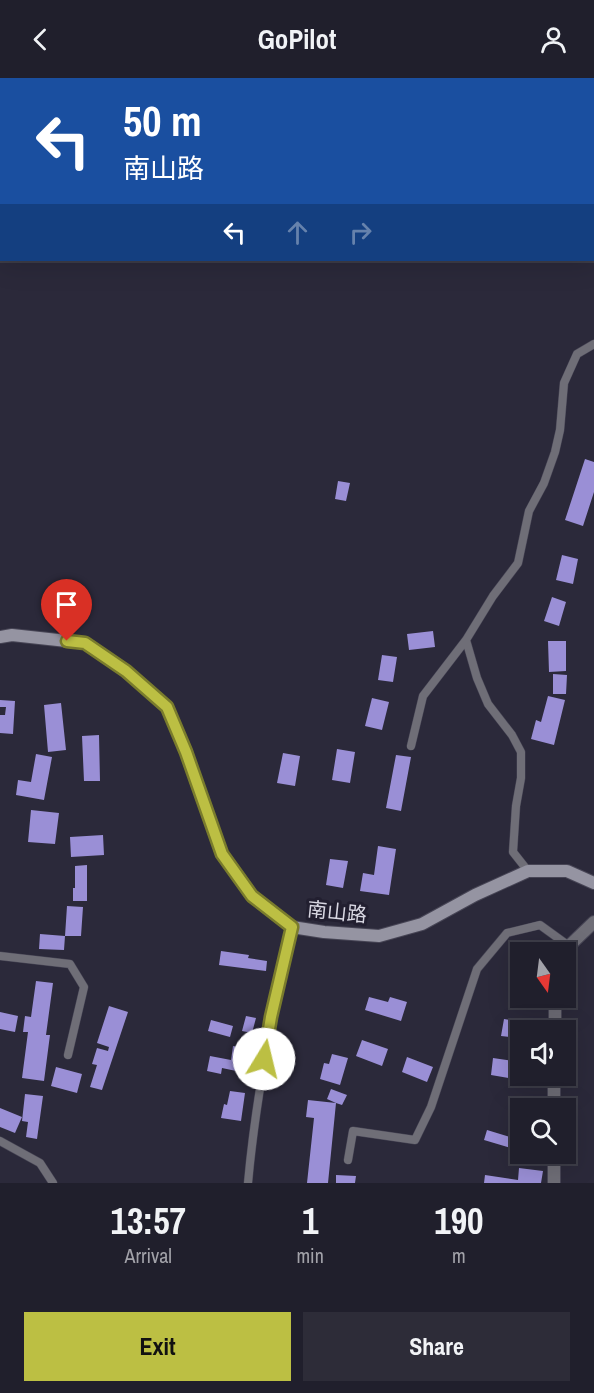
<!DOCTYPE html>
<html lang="en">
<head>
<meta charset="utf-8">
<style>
	:root { --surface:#201f2c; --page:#2d2c38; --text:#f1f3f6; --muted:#a2a2a9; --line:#3d3d48; --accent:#bcbf43 }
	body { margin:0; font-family:"Archivo Narrow","Noto Sans SC",sans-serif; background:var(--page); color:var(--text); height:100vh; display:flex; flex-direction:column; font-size:22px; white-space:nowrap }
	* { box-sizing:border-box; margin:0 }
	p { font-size:20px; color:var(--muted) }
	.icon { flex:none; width:33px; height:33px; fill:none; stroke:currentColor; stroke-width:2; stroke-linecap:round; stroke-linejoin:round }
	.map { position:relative; height:1105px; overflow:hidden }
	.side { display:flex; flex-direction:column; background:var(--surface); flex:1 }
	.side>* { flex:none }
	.banner { position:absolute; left:0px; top:0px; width:594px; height:183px; box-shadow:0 6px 24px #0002,0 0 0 2px var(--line); background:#1a4fa0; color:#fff; overflow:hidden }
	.needle { width:39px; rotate:166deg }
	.controls { position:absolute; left:510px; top:864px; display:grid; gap:12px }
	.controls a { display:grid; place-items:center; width:66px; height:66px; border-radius:0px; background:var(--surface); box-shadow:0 6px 24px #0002,0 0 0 2px var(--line); font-size:30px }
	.pin { position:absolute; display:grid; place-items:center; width:51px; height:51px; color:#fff; margin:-62px -26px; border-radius:50% 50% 50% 0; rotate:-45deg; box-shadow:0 0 6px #0007 }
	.pin .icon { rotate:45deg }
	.me { position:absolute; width:66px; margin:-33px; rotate:9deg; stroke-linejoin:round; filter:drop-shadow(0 0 4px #0008) }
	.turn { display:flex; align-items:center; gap:21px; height:126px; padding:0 24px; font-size:27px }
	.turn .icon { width:78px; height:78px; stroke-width:2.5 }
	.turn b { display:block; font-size:42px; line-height:51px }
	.lanes { display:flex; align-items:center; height:57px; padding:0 24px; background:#0003; justify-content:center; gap:30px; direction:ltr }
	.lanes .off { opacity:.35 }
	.eta { display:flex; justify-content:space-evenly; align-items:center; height:102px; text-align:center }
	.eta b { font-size:36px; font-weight:800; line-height:42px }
	.action { display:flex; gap:12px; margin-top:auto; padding:12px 24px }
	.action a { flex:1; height:69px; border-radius:0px; background:var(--accent); color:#111; font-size:24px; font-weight:800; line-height:69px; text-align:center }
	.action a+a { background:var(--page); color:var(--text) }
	header { display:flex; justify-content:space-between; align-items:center; height:78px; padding:0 24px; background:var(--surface); font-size:27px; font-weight:800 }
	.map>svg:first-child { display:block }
</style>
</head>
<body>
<header><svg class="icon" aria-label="back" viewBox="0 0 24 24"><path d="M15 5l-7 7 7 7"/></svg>GoPilot<svg class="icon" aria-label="person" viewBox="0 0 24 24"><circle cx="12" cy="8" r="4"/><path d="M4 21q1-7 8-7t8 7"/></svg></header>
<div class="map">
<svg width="594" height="1105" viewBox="0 0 594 1105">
	<rect width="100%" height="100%" fill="#2b293a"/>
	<path fill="#9a8fd6" d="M585 381 594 384V414L583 448 565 442Z
		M338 403 350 405 346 423 335 421Z
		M562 477 578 481 573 506 556 502Z
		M552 519 566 524 559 548 544 543Z
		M433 553 435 569 409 572 407 556Z
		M548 563H566V593L549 594Z
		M382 577 397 579 393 604 378 602Z
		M553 596 567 597 566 616H553Z
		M548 618 565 622 554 667 531 661 536 642 541 644Z
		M372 620 389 624 382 652 365 648Z
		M0 622 15 623 13 656 0 655V637H5L6 629H0Z
		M61 625 66 672 48 674 44 627Z
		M99 657 100 703H84L82 658Z
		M337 671 355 674 350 705 332 702Z
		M283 675 300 678 295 708 277 705Z
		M36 676 52 679 44 722 16 717 18 702 31 704Z
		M396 677 411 679 401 733 386 730Z
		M31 732 59 735 55 766 28 764Z
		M103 757 104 777 71 779 70 759Z
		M378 768 396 771 389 817 360 813 363 795 374 797Z
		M330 781 348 783 343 810 326 807Z
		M87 787V823H73V810H75V788Z
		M67 828 83 829 81 858H65Z
		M40 856 65 858 64 872 39 871Z
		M221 873 249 877 248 880 267 883 266 893 219 887Z
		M36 903 53 905 46 957H50L44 1003 22 1000 28 954H23L25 938 31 939Z
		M369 919 388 924 390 919 407 924 401 943 365 932Z
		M109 928 128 934 102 1012 90 1009 97 987 92 986 97 970 108 973 109 969 97 965Z
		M0 934 18 938 15 954 0 951Z
		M246 938 256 940 252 955 242 953Z
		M504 941 529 945 528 952H520V960L501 958Z
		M211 942 233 948 230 959 208 953Z
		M362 962 388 971 382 988 356 978Z
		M233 968 245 970 241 994 222 990 221 996 207 993 210 978 231 982Z
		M332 976 348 980 340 1007 320 1001 324 985 329 986Z
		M407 979 433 989 427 1004 402 994Z
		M493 980 520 984 521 1002 491 997Z
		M56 989 82 996 77 1015 51 1008Z
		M331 1011 347 1017 342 1027 336 1025 328 1105H307L314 1040 306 1039 308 1022 336 1025 327 1021Z
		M230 1013 245 1015 241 1043 221 1040 224 1026 227 1027Z
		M25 1016 43 1018 37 1061 26 1059 28 1044 22 1043Z
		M0 1030 22 1039 15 1055 0 1049Z
		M487 1052 517 1061 514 1071 484 1062Z
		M519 1090 543 1093 541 1105H484L485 1097 518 1102Z
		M336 1097 356 1098 355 1105H336Z"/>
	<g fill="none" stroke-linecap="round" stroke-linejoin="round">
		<defs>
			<path id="lane" d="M411 668 423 618 466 562
				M528 793 513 774 516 728 521 700V674L512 657 488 626 477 600 466 562 493 518 518 485 529 433 544 405 555 374 560 352 564 305 577 276 594 266
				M0 878 70 886 84 909 68 977
				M0 1063 40 1085 53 1105
				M348 1082 353 1053 415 1062 431 1029 477 891 507 855 540 847 569 868
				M248 1105C256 1017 272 935 292 849"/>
			<path id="street" d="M566 877 569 868 594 844
				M555 952V920
				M554 1030V998
				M554 1105V1076"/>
			<path id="secondary" d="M0 559 12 557 85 565 126 593 167 629 186 674 222 776 252 818 292 849 324 854 379 858 422 846 475 817 528 793H567L594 805"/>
		</defs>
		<use href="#lane" stroke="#474555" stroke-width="9"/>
		<use href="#street" stroke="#474555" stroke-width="14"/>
		<use href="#secondary" stroke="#474555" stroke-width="14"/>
		<use href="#lane" stroke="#6f6e77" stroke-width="8"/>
		<use href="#street" stroke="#6f6e77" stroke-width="12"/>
		<use href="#secondary" stroke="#9594a2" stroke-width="12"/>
	</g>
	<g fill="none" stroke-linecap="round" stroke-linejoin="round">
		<defs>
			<path id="route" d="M67 563 85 565 126 593 167 629 186 674 222 776 252 818 292 849 271 939 264 981"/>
		</defs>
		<use href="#route" stroke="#7a7c2c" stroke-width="15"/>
		<use href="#route" stroke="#bcbf43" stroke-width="10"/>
	</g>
	<g text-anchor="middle" stroke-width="6" stroke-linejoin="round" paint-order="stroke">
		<g font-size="20" fill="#d8d7e2" stroke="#221f30">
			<text transform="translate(337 834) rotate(6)" y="7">南山路</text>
		</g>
	</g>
</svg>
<div class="controls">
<a><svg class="needle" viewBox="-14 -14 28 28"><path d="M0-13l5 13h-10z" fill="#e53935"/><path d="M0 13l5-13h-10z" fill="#a2a2a9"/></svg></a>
<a><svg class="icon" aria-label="sound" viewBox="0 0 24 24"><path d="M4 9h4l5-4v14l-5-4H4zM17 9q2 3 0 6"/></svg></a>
<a><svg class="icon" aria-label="search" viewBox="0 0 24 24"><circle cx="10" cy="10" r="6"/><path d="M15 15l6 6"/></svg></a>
</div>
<div class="pin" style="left:67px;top:563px;background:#d93025"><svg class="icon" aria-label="arrive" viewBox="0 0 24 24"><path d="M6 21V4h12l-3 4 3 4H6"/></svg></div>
<svg class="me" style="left:264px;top:981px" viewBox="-20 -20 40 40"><circle r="19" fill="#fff"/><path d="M0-13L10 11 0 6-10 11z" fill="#bcbf43"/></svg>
<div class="banner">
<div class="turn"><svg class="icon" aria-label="left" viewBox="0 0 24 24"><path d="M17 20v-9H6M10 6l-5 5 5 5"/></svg><div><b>50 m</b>南山路</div></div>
<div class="lanes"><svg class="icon" aria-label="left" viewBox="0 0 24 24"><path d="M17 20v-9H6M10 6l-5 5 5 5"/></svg><svg class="icon off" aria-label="ahead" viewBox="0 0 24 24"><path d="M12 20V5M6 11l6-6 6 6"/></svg><svg class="icon off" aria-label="right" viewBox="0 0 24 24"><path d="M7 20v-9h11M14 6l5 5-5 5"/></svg></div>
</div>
</div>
<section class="side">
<div class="eta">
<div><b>13:57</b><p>Arrival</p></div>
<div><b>1</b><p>min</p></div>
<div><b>190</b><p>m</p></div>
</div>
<div class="action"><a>Exit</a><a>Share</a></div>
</section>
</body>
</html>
